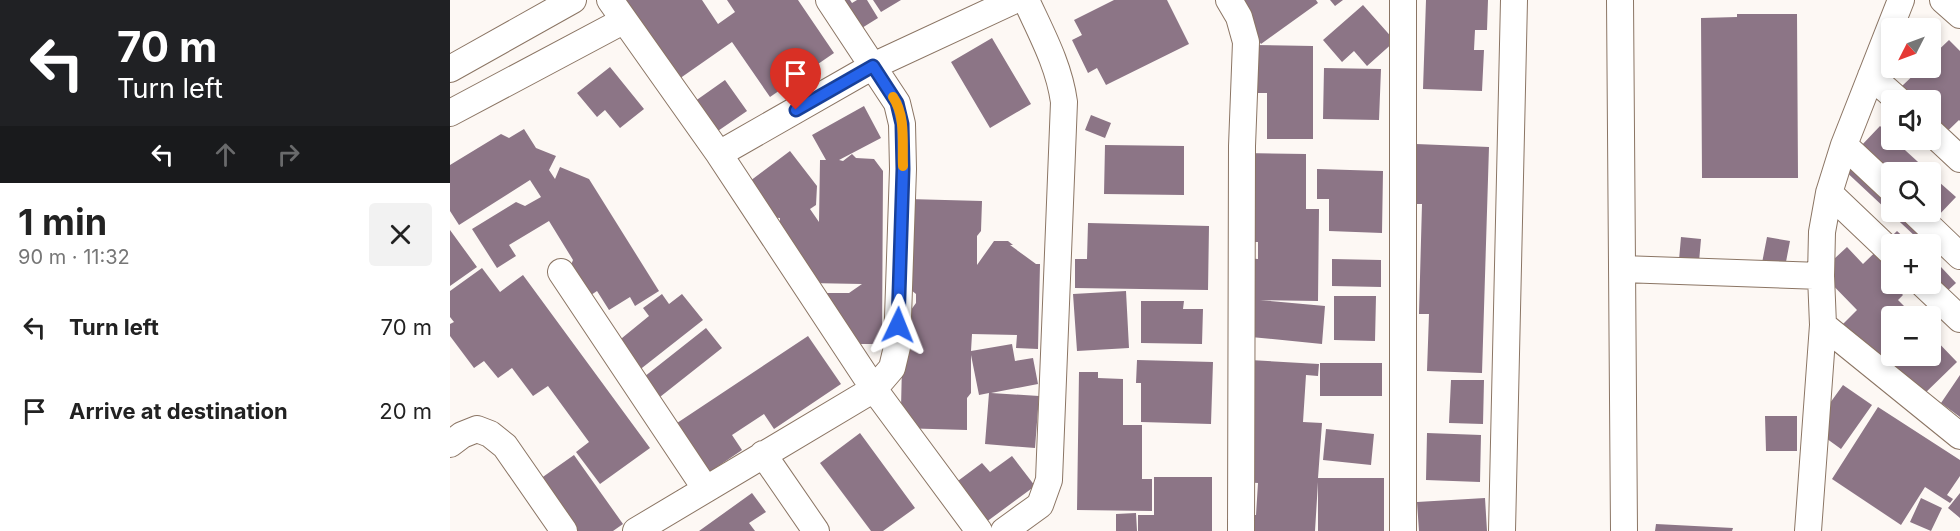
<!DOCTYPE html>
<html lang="en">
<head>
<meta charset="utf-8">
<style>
	:root { --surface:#fff; --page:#f2f2f2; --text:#222; --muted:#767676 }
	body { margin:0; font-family:Inter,sans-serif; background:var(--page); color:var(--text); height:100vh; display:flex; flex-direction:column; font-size:22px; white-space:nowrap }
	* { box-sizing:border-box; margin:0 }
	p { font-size:20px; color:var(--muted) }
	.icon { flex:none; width:33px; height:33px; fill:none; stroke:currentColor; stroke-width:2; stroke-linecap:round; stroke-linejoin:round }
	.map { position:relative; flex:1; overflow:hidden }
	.details { display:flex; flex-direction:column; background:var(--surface); width:450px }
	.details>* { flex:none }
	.hud { background:#202124; color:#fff; overflow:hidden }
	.needle { width:39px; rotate:228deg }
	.controls { position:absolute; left:1431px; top:18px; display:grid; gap:12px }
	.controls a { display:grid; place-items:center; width:60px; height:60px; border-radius:6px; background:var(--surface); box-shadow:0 3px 9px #0003; font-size:30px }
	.pin { position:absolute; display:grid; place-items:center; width:51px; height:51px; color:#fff; margin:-62px -26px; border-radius:50% 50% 50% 0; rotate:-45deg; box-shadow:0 0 6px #0007 }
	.pin .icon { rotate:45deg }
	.me { position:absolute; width:66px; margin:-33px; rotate:2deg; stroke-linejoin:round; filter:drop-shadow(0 0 4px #0008) }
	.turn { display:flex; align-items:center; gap:21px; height:126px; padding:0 18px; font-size:27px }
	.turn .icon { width:78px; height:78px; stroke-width:2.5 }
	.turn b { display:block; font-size:42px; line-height:51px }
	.lanes { display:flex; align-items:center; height:57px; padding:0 18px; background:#0003; justify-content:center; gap:30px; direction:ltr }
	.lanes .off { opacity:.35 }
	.round { display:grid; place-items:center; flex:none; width:63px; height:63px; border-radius:6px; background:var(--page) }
	.headline { display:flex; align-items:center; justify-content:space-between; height:102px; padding:0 18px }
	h1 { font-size:36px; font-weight:700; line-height:45px }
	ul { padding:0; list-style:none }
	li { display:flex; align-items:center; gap:18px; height:84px; padding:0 18px }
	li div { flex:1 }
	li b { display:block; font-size:22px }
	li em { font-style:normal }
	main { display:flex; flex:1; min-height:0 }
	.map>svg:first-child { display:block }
</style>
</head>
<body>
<main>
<section class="details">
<div class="hud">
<div class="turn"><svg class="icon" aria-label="left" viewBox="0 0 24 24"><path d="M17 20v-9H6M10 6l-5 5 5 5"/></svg><div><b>70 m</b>Turn left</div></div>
<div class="lanes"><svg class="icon" aria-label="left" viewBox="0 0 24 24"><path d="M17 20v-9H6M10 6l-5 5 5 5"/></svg><svg class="icon off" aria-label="ahead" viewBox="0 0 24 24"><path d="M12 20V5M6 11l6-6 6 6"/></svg><svg class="icon off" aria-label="right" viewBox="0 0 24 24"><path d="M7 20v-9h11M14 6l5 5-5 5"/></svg></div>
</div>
<div class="headline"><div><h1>1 min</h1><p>90 m · 11:32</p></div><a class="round"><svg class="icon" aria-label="close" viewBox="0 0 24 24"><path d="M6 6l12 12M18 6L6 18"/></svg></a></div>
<ul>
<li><svg class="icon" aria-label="left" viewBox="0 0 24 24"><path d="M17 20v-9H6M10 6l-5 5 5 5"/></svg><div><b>Turn left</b></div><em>70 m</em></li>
<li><svg class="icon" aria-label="arrive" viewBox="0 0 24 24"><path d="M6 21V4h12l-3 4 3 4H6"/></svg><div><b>Arrive at destination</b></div><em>20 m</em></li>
</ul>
</section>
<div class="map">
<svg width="1510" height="531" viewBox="0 0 1510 531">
	<rect width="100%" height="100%" fill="#fdf8f4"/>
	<path fill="#8c7586" d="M174 0H252L268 24 285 12 277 0H348L384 53 320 97 282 42 229 79Z
		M388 0H400L402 3 407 0H417L428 18 407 31Z
		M423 0H451L431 12Z
		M664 0H717L739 44 656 85 647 68 638 73 622 40 632 35 624 20Z
		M779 0H866L868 3 811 44Z
		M880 0H893L885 6Z
		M976 0H1038L1037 30H1025L1024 50H1034L1032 91 973 89Z
		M913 5 945 41 917 66 904 51 892 62 873 40Z
		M1287 14H1347L1348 178H1252L1251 18 1287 17Z
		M542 38 581 104 540 128 501 62Z
		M1499 40 1510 51V121L1509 120 1479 149 1470 140H1480V100H1442V111L1434 103 1471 68H1480V58Z
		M804 45 863 46V139H817V93H804Z
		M160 67 194 109 170 128 155 110 147 117 127 93Z
		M874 68 931 69 929 120 873 119Z
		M275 80 297 111 262 135 241 104Z
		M414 106 431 138 389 160 393 161 402 154 406 158 424 159 433 171 432 344H401L363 293H399L412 284 359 283 329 243 330 218 316 217 300 181 340 151 367 186 366 205 360 209 369 222 370 160H376L362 135Z
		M641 115 661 123 655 138 635 130Z
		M1430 126 1442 137V140H1444L1479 172H1442V212H1480V174L1506 197 1467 238 1391 167Z
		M74 129 86 148 106 156 99 170 105 179 110 167 139 179 209 291 185 306 180 297 159 310 147 291 135 299 118 272 123 260 99 221 59 245 66 256 47 268 22 229 66 202 75 206 91 197 80 180 9 225 0 211V165L51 134 59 138Z
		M966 144 1039 147 1032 373 977 371 979 314H969L972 204H964Z
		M655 145 734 146V195L654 194Z
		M794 153 856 154V209H869L868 301 810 300 875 306 872 344 801 337 795 258 808 259V242H793Z
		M867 169 933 171 932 233 879 231V199H867Z
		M458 199 532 201 531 231 527 236V265L544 241H558L563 245H560L586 264H590L588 349 566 348 567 335 522 334 521 351 562 344 565 361 583 358 588 384 541 393 589 396 585 448 535 444 539 393 529 395 521 355V393L517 398V430L448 428 459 414 451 408 453 321 466 303V294L456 286Z
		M638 223 759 226 758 290 625 288V259H637Z
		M0 230 27 267 0 286Z
		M1447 231 1461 244H1442V268L1434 275 1453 295 1448 300 1464 316H1442V356H1480V334L1507 362 1470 398 1387 330 1407 310 1370 272 1397 247 1413 264Z
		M1231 237 1251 239 1249 262 1229 260Z
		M1317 237 1340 241 1335 267 1312 263Z
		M882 259 931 260V287L882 286Z
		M1491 267 1506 283 1482 305 1480 277Z
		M32 268 50 292 73 275 200 448 150 484 126 452 139 442 98 386 83 396 62 368 48 378 34 361 24 368 0 336V324L4 322 0 317V291Z
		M676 291 679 348 627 351 623 294Z
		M212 294 219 304 232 294 253 320 183 375 161 347 199 316 193 308Z
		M884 296H926L925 341 884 340Z
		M691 301H734L733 309H753L752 344 691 343Z
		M256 328 272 348 196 408 180 388Z
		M358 336 391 384 324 429 314 414 282 435 292 450 248 480 215 431Z
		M687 360 763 362 761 424 691 422V383H686Z
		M800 360 869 364 868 376 856 375 853 422 872 423 868 478H934V531H868V482L865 531H800L801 515H806L808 483 793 482Z
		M870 363H932V396H870Z
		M629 372H648V378L673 379V425H692V479H702V511L627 510Z
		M1510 375V417L1491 403Z
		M1001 380H1034L1033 424 999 423Z
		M1393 385 1422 405 1391 449 1362 428Z
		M1428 407 1510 460V476L1497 495 1503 499 1500 503 1475 487 1451 525 1382 479Z
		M1315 416H1347V451H1316Z
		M876 429 924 434 921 465 873 460Z
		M410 433 465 508 433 531H421L370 463Z
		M977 433 1031 435 1030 482 976 480Z
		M124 455 173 524 163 531H112L80 486Z
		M562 456 585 486 524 531 493 492 532 463 540 472Z
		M704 477H762V531H688V515H704Z
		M302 493 316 512 299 523 305 531H249Z
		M1510 493V518L1498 508Z
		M1035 498 1037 531H969L967 502Z
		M1471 498 1492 508 1481 531 1460 522Z
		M686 513 687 531H666V514Z
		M1206 524 1283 528 1282 531H1205Z"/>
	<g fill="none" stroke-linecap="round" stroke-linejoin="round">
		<defs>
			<path id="minor" d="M160 0 269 154 424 389 529 531
				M779 0 789 17 796 42 792 146 791 531
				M953 0V531
				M1170 0 1174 531
				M1493 0 1510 15
				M0 69 123 0
				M1421 76 1448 100
				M0 113 173 21
				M1480 131 1510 159
				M1394 145 1442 190
				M269 154 423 66 565 0
				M1379 193 1442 253
				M1464 212 1510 256
				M1172 269 1371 276
				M111 272 255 488
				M1473 284 1510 319
				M1373 325 1510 436
				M0 444 12 435 27 429 40 434 55 446 114 531
				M313 454 366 531
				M186 531 424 389 442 368 447 347 453 169 452 124 447 103 379 0
				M554 531 590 505 599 480 614 102C609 65 591 33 576 0
				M1052 531 1064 0
				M1358 531 1373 325 1371 276 1372 232 1379 193 1394 145 1451 0"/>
		</defs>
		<use href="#minor" stroke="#8b7564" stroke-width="28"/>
		<use href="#minor" stroke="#fff" stroke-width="26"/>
	</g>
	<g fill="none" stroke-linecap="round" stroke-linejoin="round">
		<defs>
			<path id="route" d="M346 110 423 66 447 103 452 124 453 169 448 325"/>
		</defs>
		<use href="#route" stroke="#184099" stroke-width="15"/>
		<use href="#route" stroke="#2563eb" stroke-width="10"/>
		<path stroke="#f59e0b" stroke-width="10" d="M443 97C456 116 452 144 453 166"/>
	</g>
</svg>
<div class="controls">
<a><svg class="needle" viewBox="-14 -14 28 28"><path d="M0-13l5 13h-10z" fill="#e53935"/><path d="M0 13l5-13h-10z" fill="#767676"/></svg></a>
<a><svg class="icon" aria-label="sound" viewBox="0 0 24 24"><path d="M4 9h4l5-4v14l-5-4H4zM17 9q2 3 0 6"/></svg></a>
<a><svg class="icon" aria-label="search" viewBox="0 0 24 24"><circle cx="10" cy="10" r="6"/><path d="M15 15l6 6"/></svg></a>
<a>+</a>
<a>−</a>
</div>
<div class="pin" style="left:346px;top:110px;background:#d93025"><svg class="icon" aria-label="arrive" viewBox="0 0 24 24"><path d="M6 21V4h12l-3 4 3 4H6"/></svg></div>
<svg class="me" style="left:448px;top:325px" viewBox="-20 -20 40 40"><path d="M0-17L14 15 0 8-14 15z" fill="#2563eb" stroke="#fff" stroke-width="4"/></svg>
</div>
</main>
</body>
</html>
